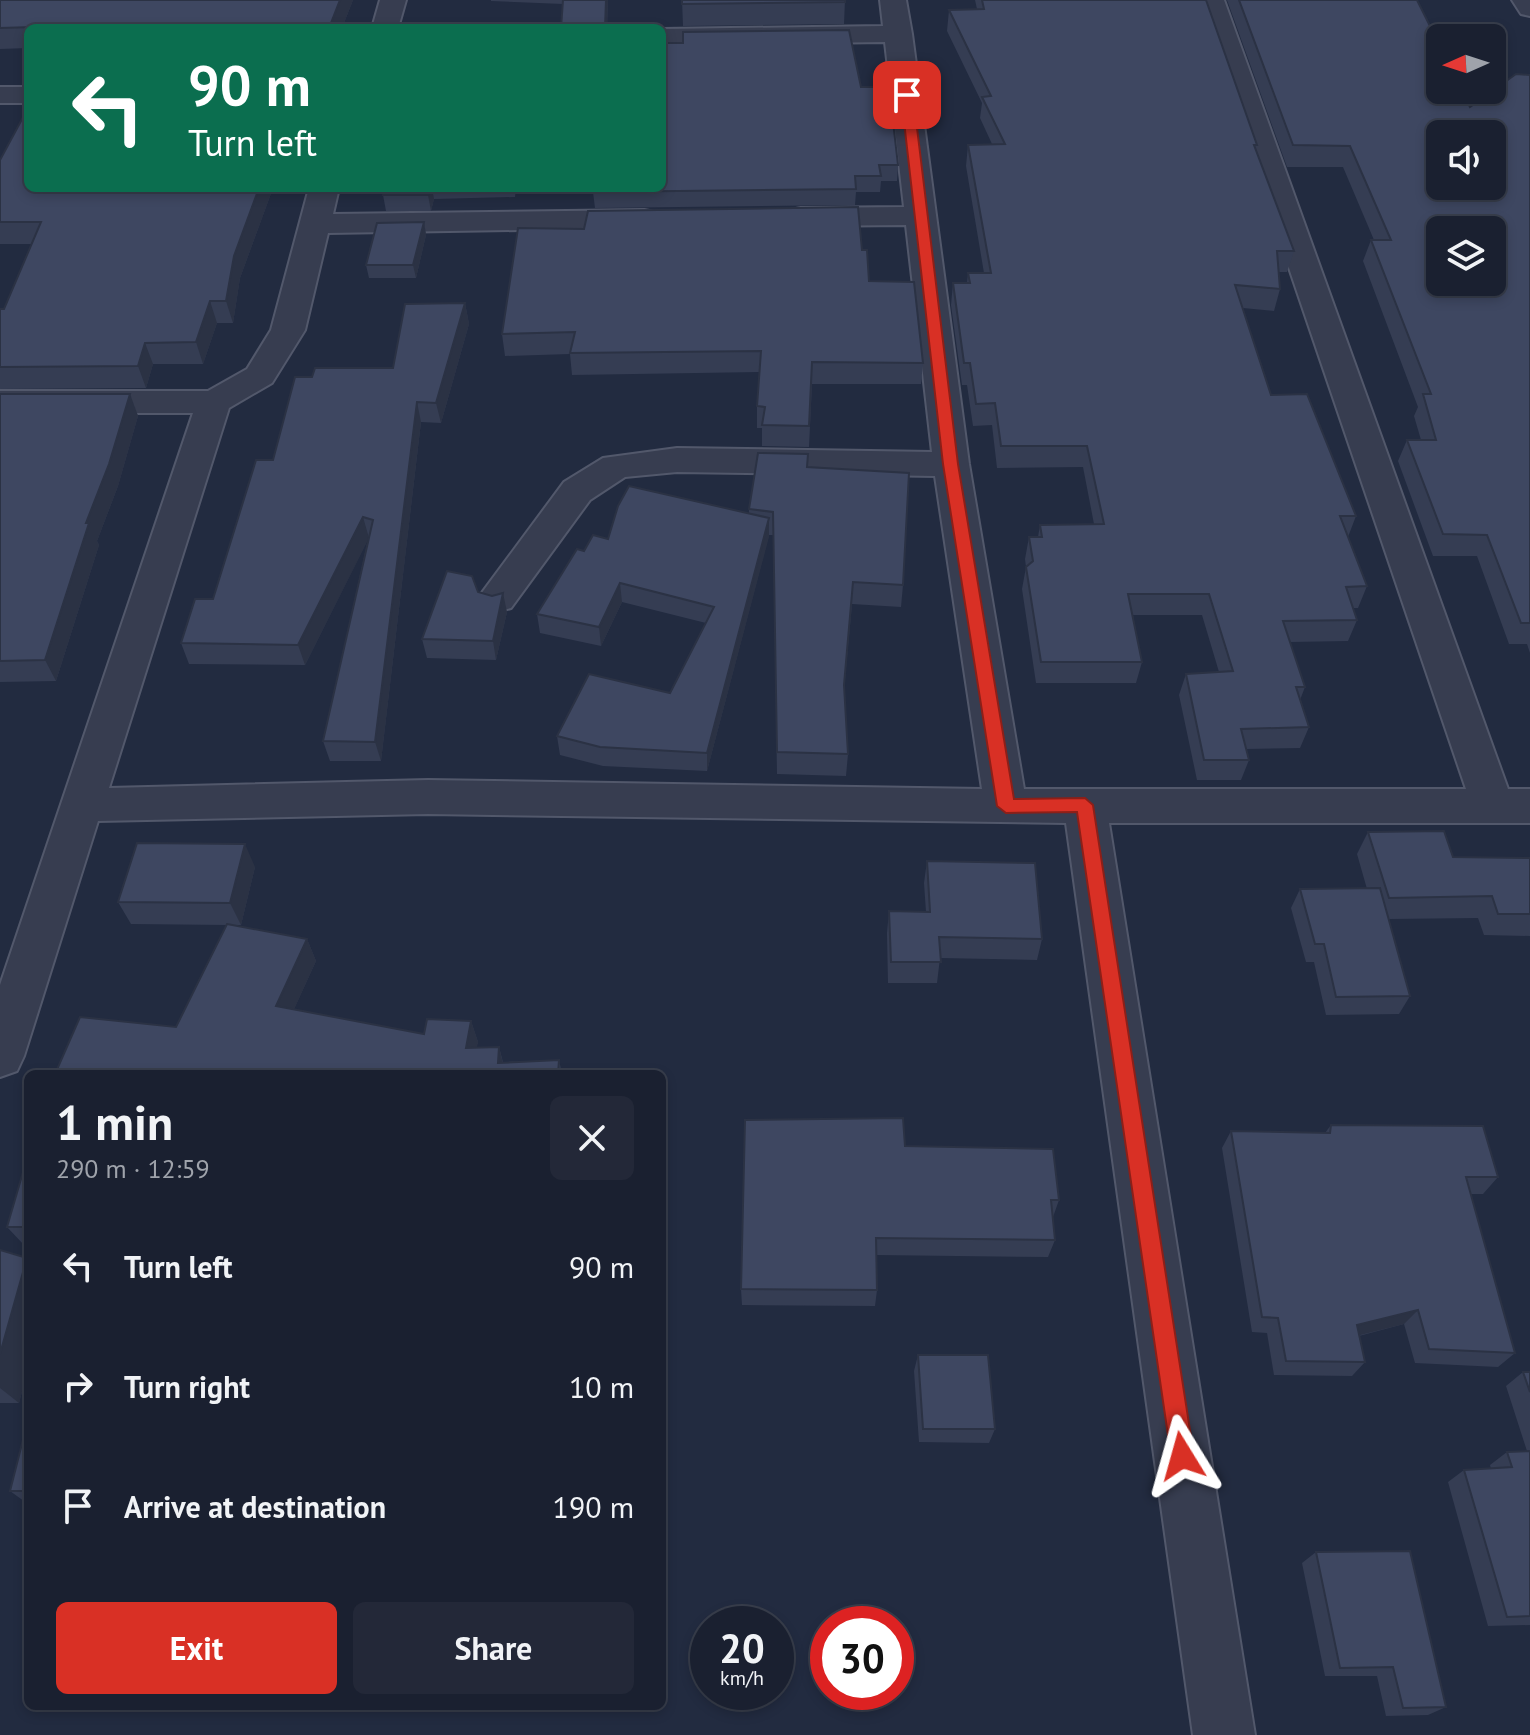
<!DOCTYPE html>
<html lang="en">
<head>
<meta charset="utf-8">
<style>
	:root { --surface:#1a2030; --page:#232838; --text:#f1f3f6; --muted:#9fa3ab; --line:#383e4c; --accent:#d93025 }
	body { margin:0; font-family:"PT Sans",sans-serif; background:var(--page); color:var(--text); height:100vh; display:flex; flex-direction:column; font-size:30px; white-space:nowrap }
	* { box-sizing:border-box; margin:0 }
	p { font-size:26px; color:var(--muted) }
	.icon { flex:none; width:44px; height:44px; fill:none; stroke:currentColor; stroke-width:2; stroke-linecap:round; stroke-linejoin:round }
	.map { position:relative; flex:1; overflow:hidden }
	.panel { position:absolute; left:24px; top:1070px; width:642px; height:640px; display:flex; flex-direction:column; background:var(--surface); border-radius:12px; box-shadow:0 4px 12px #0003,0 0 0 2px var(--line) }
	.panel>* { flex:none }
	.banner { position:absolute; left:24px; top:24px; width:642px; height:168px; border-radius:12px; box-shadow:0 4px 12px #0003,0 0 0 2px var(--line); background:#0b6e4f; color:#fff; overflow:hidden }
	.needle { width:52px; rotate:267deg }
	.controls { position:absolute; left:1426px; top:24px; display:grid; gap:16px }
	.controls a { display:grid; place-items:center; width:80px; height:80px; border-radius:12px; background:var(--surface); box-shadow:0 4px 12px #0003,0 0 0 2px var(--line); font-size:40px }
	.speed { position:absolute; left:690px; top:1606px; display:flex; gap:16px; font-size:40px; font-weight:700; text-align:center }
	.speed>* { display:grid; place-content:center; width:104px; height:104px; border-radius:50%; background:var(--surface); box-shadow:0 4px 12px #0003,0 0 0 2px var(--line); line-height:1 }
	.speed small { font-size:20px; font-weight:400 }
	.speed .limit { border:12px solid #d22; background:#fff; color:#111 }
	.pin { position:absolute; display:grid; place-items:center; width:68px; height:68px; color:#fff; margin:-34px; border-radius:16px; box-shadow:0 4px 12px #0006 }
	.me { position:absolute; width:88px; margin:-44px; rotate:352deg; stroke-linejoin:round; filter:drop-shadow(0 0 6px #0008) }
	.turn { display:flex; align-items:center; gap:28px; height:168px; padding:0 32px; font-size:36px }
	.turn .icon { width:104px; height:104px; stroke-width:2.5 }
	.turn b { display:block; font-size:56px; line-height:68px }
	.round { display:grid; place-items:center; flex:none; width:84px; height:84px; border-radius:12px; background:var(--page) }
	.overview { display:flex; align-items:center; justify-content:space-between; height:136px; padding:0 32px }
	h1 { font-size:48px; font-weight:700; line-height:60px }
	.primary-button { display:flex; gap:16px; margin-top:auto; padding:16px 32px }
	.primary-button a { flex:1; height:92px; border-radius:12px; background:var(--accent); color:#fff; font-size:32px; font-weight:700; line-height:92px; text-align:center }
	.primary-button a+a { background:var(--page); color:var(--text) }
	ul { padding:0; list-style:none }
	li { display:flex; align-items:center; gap:24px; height:120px; padding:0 32px }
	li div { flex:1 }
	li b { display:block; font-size:30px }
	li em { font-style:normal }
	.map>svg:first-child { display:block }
</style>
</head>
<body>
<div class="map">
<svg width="1530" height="1735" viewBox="0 0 1530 1735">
	<rect width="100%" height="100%" fill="#222b40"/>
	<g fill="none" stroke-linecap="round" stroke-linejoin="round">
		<defs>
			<path id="minor" d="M380 0H406L398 28H372Z
				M880 0H906L912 34 969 464 1024 789H1466L1198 0H1224L1508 789H1530V823H1109L1255 1735H1193L1066 823 428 814 98 821 24 1056 17 1071 0 1077V985L193 413H0V391H208L247 369 271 330 309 188H339L333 214 644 210 655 212 659 219 655 226 644 228 328 233 305 330 272 383 229 408 109 788 428 780 982 789 935 476 677 472 625 477 590 500 511 608 497 612 483 608 478 598 564 482 603 458 677 448 932 452 906 225 801 226 790 224 786 217 790 210 801 208 904 207 885 42 662 45V29L883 26Z
				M1512 0H1530V16L1521 14Z
				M0 87H28V103H0Z"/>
		</defs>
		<use href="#minor" stroke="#52586b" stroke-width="4"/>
		<use href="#minor" fill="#373d50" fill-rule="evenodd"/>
	</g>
	<path fill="#353d53" d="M0 0H353L342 28H28V48L0 49Z
		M491 0H608L607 28 563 4 491 1Z
		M682 0H845L844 24 683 26Z
		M975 0H1206L1257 145 1256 149 1294 251 1287 272H1279L1280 289 1274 311 1243 308 1271 395 1356 516 1348 537 1367 586 1358 608H1353L1357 620 1348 641 1290 642 1305 687 1300 700 1309 727 1300 748 1246 749 1249 760 1241 780H1197L1179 695 1186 674 1219 672 1202 615H1133L1142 662 1136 683H1036L1022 589 1026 567 1025 559 1029 537H1038L1040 525 1094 524 1083 467 997 468 992 425 973 426 967 385H962L951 305 953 283H967L968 273H984L966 166 968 145 992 144 980 118 982 103 947 31 949 10 977 9Z
		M1227 0H1417L1470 107 1530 75V653L1527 644H1509L1477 556H1433L1398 461 1407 440H1421L1414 416 1418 407 1363 261 1371 240H1374L1343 167H1287Z
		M861 87 898 165 897 181H881L880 192H856L855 205 595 208 593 192Z
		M0 160 28 188H273L240 278 233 323H217L203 364H153L146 388 0 389V309H4L32 244H0Z
		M385 188H516L515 197 434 199 431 211H386L383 195Z
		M424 222 426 235 416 278H369L366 265Z
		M862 250 869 281 923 363 921 384H812L809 447 762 446V428H757V406L759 372 572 375 570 354 505 356 502 334Z
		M465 303 469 324 441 423 421 422 381 761H330L323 741 368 539 305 665 189 664 181 643 213 599 273 460 393 368Z
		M0 394H130L138 416 118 486 97 541 99 545 56 681 0 682Z
		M807 467 903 585 901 607 852 604 844 690 848 754 846 776 777 774 773 535H769L707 771 603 766 560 755 557 736 670 693 706 623 622 602 601 646 540 633 537 614 584 551 749 513V509Z
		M478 592 507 612 496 660 427 658 422 639Z
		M1368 832 1453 857 1530 858V936L1484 935 1478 918 1389 919 1410 996 1399 1014 1326 1015 1314 962H1306L1291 908 1300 889H1367L1357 854Z
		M927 861 1042 939 1037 960 940 958 937 983H888L887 933 889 911 926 912 924 883Z
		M255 867 241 925H230L307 939 316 961 294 1009 424 1034 471 1021 478 1042 476 1048 499 1047 503 1062 559 1060 562 1074H55L176 1027 227 925 131 924 118 902Z
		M1331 1125 1498 1177 1483 1194H1471L1515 1353 1498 1367 1415 1363 1404 1324 1359 1336 1365 1362 1352 1376 1274 1375 1267 1333 1252 1332 1222 1148 1231 1131 1325 1133Z
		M905 1146 1059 1200 1053 1217 1055 1240 1048 1257 876 1255 877 1290 875 1306 742 1305 741 1289Z
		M28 1155V1245H24L7 1227Z
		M0 1250 28 1258V1369L19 1403H0Z
		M918 1355 995 1429 989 1443 919 1442 914 1371Z
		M1523 1372H1530V1625L1488 1626 1448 1482 1464 1470 1491 1469 1490 1465 1507 1452 1527 1451 1506 1386Z
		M28 1420V1504L10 1491Z
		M1316 1552 1446 1707 1428 1715 1386 1716 1377 1676H1325L1302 1563Z"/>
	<path fill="#2b3244" d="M340 0H353L342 28H329Z
		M606 0H608L607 28H605Z
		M259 188H273L240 278 233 323 226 301 234 256Z
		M430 188H432L434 199 431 211 428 195Z
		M424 222 426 235 416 278 413 265Z
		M210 301 217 323 203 364 196 342Z
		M465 303 469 324 441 423 436 403Z
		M145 343 153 364 146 388 138 366Z
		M130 394 138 416 118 486 97 541 99 545 56 681 45 660 86 523Z
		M417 402 421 422 381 761 375 742Z
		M363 517 369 538 305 665 298 645Z
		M769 518V537L707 771V753Z
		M620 583 622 602 601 646 599 627Z
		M503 593 507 612 496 660 493 641Z
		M245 844 255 867 241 925 230 903Z
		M307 939 316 961 286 1027 276 1006Z
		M471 1021 478 1042 473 1069 466 1048Z
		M499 1047 504 1068 498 1063Z
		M27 1258 28 1369 19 1403 0 1388V1354Z
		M1418 1310 1404 1324 1344 1339 1357 1325Z"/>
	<path fill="#3e4761" stroke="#2b3244" stroke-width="2" fill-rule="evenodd" d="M0 0H340L329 28H96L36 23 34 27 0 28Z
		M563 0H606L605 28H561Z
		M682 0H845V2L682 4Z
		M982 0H1206L1257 145H1254L1294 251H1277L1280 289 1235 285 1271 395 1307 394 1356 516H1340L1367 586 1346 587 1357 620 1283 621 1305 687H1296L1309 727 1241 729 1249 760H1204L1186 674 1233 671 1209 594H1128L1142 662H1041L1026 567 1033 561 1029 537H1042L1040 525 1104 524 1087 446H1001L995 403 976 404 970 363H964L953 283H970L968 273H991L968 145 1005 144 982 97 991 96 949 10 984 9Z
		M1239 0H1417L1440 46V90H1462L1470 107 1516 74 1530 75V623H1521L1487 535 1443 534 1407 440H1436L1423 394H1431L1371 240H1391L1350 146 1293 145ZM1440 134H1492V186H1440ZM1440 230H1492V282H1440Z
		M849 30 861 87H889L898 165H879L881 176H855L856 189 593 192 594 188H662V43H683V32Z
		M28 108V188H259L234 256 226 301H210L196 342 145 343 138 366 0 367V309H4L41 222H0V160Z
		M385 188H430L428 195H383Z
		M858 207 862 250H867L869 281 914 282 923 363 812 362 809 426 762 425 765 407 757 406 761 351 570 353 575 332 502 334 518 228 584 229 588 211Z
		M424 222 413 265H366L377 223Z
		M465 303 436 403 417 402 375 742 323 741 373 520 363 517 298 645 181 643 195 599H213L256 460H273L295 377H312L315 368H393L405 304Z
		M0 394H130L109 464 86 523H89L45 660 0 661Z
		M758 453 808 454 807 467 909 473 903 585 853 582 844 685 848 754 777 752 773 512 749 509Z
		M629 486 769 518 707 753 600 747 557 736 589 674 670 693 714 607 620 583 599 627 537 614 577 549 584 551 593 535 608 539 618 506Z
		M447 571 472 576 478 592 492 596 503 593 493 641 422 639Z
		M1444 831 1453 857 1530 858V914H1498L1492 896 1389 898 1368 832Z
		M137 843 245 844 230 903 118 902Z
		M927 861 1035 863 1042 939 939 937 941 962H891L889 911 930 912Z
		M1380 888 1410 996 1336 997 1324 944H1315L1300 889Z
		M227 924 307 939 276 1006 424 1034 427 1019 471 1021 466 1048 499 1047 498 1063 559 1060 558 1074H55L80 1017 176 1027Z
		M903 1118 905 1146 1053 1149 1059 1200H1051L1055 1240 876 1238 877 1290 741 1289 745 1120Z
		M1331 1125 1483 1126 1498 1177H1466L1515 1353 1429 1349 1418 1310 1357 1325 1365 1362 1286 1361 1278 1318 1262 1317 1231 1131 1330 1133Z
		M28 1155V1227H7Z
		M0 1250 27 1258 0 1354Z
		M918 1355H988L995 1429H923Z
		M1523 1372H1530V1392Z
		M28 1420V1491H10Z
		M1530 1451V1616L1507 1617 1464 1470 1512 1467 1507 1452Z
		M1410 1551 1446 1707 1403 1708 1393 1667 1340 1668 1316 1552Z"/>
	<path fill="#d93025" stroke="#8d1f18" stroke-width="2" d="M907 91 913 95 958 464 1014 799 1085 798 1093 805 1194 1456 1190 1464 1182 1468 1174 1464 1171 1456 1077 812 1006 813 997 806 943 464 901 95Z"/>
</svg>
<div class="controls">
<a><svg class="needle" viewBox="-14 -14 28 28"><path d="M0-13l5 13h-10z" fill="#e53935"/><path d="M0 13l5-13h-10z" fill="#9fa3ab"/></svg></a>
<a><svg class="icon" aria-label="sound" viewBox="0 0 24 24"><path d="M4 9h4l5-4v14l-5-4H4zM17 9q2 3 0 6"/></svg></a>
<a><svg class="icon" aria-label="layers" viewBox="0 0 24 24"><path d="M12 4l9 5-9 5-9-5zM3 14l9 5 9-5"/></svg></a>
</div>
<div class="speed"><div>20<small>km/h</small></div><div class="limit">30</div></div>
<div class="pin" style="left:907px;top:95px;background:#d93025"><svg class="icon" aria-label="arrive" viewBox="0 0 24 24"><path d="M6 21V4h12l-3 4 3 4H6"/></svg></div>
<svg class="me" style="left:1182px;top:1456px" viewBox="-20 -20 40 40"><path d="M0-17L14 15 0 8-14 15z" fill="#d93025" stroke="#fff" stroke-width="4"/></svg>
<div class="banner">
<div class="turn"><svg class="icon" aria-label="left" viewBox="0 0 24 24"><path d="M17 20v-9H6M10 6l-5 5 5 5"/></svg><div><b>90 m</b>Turn left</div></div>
</div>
<section class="panel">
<div class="overview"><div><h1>1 min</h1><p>290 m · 12:59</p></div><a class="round"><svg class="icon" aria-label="close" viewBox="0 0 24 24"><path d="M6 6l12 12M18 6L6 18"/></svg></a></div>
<ul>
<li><svg class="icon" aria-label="left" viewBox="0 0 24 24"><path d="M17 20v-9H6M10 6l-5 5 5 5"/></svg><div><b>Turn left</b></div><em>90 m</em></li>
<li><svg class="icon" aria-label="right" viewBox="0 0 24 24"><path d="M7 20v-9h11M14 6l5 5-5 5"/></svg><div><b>Turn right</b></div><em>10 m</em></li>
<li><svg class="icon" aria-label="arrive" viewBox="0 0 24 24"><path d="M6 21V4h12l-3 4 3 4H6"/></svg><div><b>Arrive at destination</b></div><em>190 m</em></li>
</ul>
<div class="primary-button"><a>Exit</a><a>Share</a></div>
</section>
</div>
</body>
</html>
